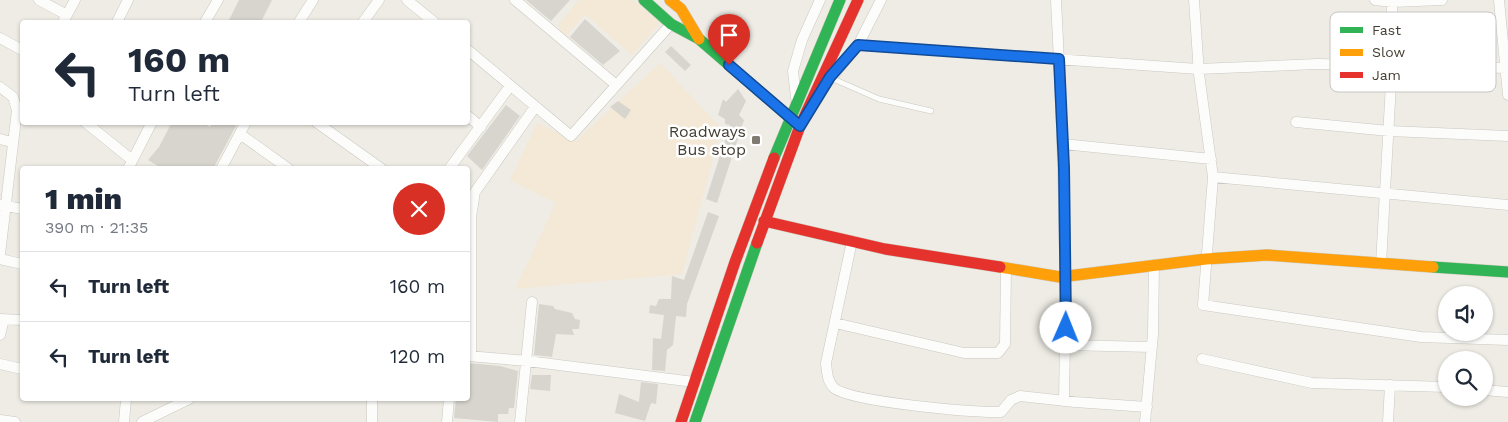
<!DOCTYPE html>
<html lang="en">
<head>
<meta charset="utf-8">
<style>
	:root { --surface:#fff; --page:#f2f2f3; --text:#1f2937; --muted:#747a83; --line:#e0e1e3 }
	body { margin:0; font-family:"Work Sans",sans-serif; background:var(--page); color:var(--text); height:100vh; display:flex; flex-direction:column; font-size:19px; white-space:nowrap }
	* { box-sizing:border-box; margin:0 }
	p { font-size:16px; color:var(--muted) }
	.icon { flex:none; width:28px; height:28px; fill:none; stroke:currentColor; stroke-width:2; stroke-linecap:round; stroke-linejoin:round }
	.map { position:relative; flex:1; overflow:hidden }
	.sheet { position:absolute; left:20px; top:166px; width:450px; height:235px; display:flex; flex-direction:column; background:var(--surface); border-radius:5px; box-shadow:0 1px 4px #0004 }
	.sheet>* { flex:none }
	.top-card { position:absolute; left:20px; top:20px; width:450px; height:105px; border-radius:5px; box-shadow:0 1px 4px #0004; background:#fff; color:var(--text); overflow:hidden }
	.buttons { position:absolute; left:1438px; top:286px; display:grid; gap:10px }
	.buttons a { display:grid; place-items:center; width:55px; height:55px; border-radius:50%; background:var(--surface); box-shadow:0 1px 4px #0004; font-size:25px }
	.pin { position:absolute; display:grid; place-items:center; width:42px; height:42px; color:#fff; margin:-51px -21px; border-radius:50% 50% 50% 0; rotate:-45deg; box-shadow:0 0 5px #0007 }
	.pin .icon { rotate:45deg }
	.me { position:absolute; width:55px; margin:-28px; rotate:1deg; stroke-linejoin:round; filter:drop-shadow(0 0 4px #0008) }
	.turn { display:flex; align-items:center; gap:18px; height:105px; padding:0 25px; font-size:22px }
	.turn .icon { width:65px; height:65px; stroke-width:2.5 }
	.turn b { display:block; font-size:35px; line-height:42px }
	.round { display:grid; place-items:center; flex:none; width:52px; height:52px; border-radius:26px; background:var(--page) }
	.summary { display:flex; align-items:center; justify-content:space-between; height:85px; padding:0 25px }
	h1 { font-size:30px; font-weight:800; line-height:38px }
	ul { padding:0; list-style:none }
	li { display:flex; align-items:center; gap:15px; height:70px; padding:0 25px; border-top:1px solid var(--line) }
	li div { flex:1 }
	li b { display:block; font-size:19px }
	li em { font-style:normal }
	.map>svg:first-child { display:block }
</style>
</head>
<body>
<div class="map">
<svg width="1508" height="422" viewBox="0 0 1508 422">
	<rect width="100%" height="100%" fill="#eeece5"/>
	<path fill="#f3e9d6" d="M579 0H633L660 23 632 55 585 14 562 40 559 24Z
		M660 63 721 128 682 274 515 289 556 203 510 180 537 123 576 141Z"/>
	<path fill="#d7d5ce" d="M239 0H272L261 22H228Z
		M526 0H570L551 21Z
		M585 19 620 51 603 65 570 37Z
		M671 46 691 65 685 71 665 52Z
		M738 89 746 101 739 115 744 120 717 203 706 199 730 125 725 124V119L718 115 723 99 726 102Z
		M618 101 631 110 625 119 610 107Z
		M506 105 520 116 482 170 467 156Z
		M172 122H202L210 127 213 122H238L213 169H163L148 160 159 147Z
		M708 212 719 216 687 304 686 317 676 316 673 345 667 350 665 371 652 370 653 338 661 339 664 315 649 313 650 305 656 306 659 299H671L672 276 684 280Z
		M539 304 553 306 555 309 572 313 575 319 580 320 579 329H572L574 335 556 334 552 357 534 355Z
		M468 363 500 366 518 371 514 408H509L508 414H498V422L454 418 456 399H468Z
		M532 375H551L550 391 530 389Z
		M641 382 658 384 656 404 651 403 645 421 615 413 619 394 639 402Z"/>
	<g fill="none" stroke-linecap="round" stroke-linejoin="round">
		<defs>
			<path id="lane" d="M831 78 879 99 931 111"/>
			<path id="street" d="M39 0 67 15
				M407 0 434 22
				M515 0 615 84
				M1056 0C1063 134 1067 267 1064 401
				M1194 0 1199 74 1213 177 1203 305 1421 337 1508 340
				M1375 0 1392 2 1442 0
				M1499 0 1508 95
				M63 22 75 0
				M117 22 128 0
				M205 22 218 0
				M299 22 313 0
				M363 22 379 0
				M0 38 22 50
				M858 45 1198 69 1317 64 1508 68
				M468 50 571 136 671 24
				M825 86 858 45 881 0
				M0 87 13 97 17 110 0 254
				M796 98 793 71 802 40 820 0
				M468 116 481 127
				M85 122 132 160
				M316 122 382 169
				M1296 122 1389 131 1508 136
				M240 134 289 169
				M0 139 12 142
				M1063 144 1211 159
				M128 169 152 122
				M221 169 246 122
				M449 169 510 86
				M1213 177 1508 205
				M1 205 22 209
				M852 241 826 363C827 372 827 381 834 388 851 402 975 413 1001 412L1011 400 1020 396 1075 402 1147 407
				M0 259 22 264
				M1381 264 1392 65V2
				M0 319 22 320
				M835 323 964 353H998L1005 344 1006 268
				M0 335 4 319
				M1065 345 1152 347
				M468 356 527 361 694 382
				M471 356V217L475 192 535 107
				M1202 359 1312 383 1446 387
				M0 364 22 369
				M1484 390 1508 392
				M0 420 15 422
				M124 422 126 399
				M142 422 189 399
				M372 422V399
				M447 422 449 399
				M520 422 532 302
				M1145 422 1153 334 1154 265
				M1388 422 1390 385"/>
			<path id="fast" d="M644 0 671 24 699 39 796 123
				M774 158 840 0
				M1433 267 1508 272
				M695 422 757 243"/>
			<path id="slow" d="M670 0 681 9 699 39
				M1000 267 1060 277 1206 259 1267 255 1433 267"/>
			<path id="jam" d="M764 221 885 249 1000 267
				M757 243 800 126 858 0
				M681 422 735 262 774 158"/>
		</defs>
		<use href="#lane" stroke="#cac8c1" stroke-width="6"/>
		<use href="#street" stroke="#cac8c1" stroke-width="11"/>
		<use href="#fast" stroke="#cec9bb" stroke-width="12"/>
		<use href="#slow" stroke="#cec9bb" stroke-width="12"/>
		<use href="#jam" stroke="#cec9bb" stroke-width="12"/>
		<use href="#lane" stroke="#fcfcfb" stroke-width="5"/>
		<use href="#street" stroke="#fcfcfb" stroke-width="10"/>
		<use href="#fast" stroke="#30b455" stroke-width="11"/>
		<use href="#slow" stroke="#ff9f0a" stroke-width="11"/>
		<use href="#jam" stroke="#e5322d" stroke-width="11"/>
	</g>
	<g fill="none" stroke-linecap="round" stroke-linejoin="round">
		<defs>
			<path id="route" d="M729 65 800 126 830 77 858 45 1059 59 1064 168 1066 328"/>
		</defs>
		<use href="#route" stroke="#114b97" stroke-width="12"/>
		<use href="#route" stroke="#1a73e8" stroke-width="9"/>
	</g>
	<rect fill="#807b71" stroke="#fff" stroke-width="2" x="751" y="135" width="10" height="10" rx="2.5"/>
	<g text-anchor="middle" stroke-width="5" stroke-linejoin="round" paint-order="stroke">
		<g font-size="16" fill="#443e32" stroke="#fff" text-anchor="end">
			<text x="746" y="137">Roadways<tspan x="746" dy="18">Bus stop</tspan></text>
		</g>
	</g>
	<rect x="1330" y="12" width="166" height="80" rx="8" fill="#fff" stroke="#c7c5c2" stroke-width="1"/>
	<rect x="1340" y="27" width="23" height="6" fill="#30b455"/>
	<rect x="1340" y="49" width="23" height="7" fill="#ff9f0a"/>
	<rect x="1340" y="72" width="23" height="6" fill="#e5322d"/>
	<g font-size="14" fill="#443e32">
		<text x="1372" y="35">Fast</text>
		<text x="1372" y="57">Slow</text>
		<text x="1372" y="80">Jam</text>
	</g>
</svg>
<div class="buttons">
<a><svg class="icon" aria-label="sound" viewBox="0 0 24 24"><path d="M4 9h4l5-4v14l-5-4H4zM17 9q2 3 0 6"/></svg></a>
<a><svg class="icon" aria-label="search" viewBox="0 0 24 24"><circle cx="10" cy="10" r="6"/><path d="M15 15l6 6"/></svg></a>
</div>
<div class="pin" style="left:729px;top:65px;background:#d93025"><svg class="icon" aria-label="arrive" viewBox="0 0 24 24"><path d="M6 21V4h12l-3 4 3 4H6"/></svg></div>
<svg class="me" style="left:1066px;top:328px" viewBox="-20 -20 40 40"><circle r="19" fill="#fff"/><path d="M0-13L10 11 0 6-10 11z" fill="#1a73e8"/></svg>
<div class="top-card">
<div class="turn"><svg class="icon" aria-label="left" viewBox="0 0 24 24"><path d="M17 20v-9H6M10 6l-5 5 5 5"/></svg><div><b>160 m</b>Turn left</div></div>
</div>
<section class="sheet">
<div class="summary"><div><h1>1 min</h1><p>390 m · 21:35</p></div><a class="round" style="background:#d93025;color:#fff"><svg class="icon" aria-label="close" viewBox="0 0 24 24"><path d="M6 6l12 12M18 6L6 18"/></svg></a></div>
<ul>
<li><svg class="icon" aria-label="left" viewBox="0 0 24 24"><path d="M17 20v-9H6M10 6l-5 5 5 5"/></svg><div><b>Turn left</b></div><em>160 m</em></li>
<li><svg class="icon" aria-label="left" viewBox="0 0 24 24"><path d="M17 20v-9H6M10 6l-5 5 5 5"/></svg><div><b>Turn left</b></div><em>120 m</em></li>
</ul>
</section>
</div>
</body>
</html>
